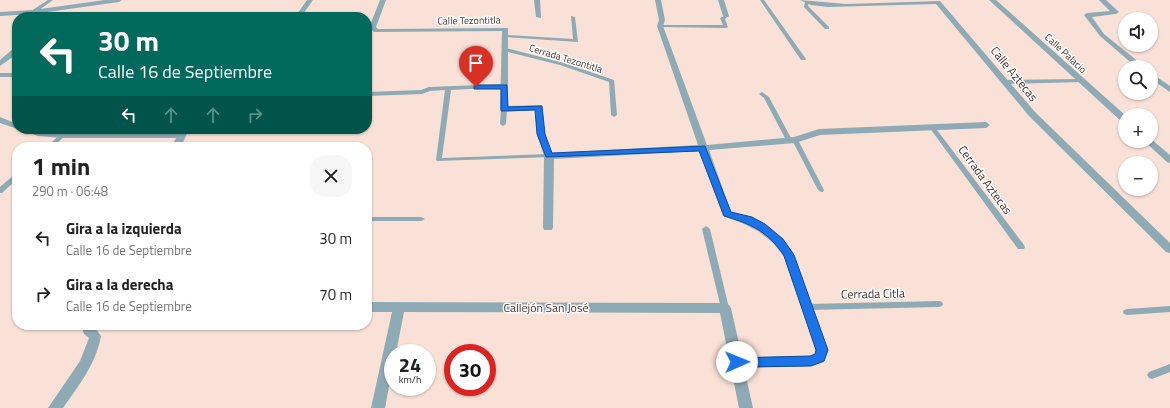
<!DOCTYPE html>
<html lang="es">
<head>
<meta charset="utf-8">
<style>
	:root { --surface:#fff; --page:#f6f6f6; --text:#222; --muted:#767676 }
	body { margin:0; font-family:"Titillium Web",sans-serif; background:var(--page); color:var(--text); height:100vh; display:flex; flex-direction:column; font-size:15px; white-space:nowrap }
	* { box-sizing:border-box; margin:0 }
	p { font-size:13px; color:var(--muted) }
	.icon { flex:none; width:22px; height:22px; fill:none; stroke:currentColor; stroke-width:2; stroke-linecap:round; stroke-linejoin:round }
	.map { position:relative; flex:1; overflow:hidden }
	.side { position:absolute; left:12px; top:142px; width:360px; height:188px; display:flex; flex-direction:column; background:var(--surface); border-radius:16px; box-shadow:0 1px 3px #0004 }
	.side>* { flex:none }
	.guide { position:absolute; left:12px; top:12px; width:360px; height:122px; border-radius:16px; box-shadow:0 1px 3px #0004; background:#00695c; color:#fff; overflow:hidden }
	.controls { position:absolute; left:1118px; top:12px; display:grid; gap:8px }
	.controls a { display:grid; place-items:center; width:40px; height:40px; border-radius:50%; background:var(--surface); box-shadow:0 1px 3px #0004; font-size:20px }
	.speed { position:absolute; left:384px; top:344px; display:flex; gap:8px; font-size:20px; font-weight:700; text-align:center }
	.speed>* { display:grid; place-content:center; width:52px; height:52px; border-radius:50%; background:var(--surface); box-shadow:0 1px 3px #0004; line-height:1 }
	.speed small { font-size:10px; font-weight:400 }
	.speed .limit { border:6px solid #d22; background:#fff; color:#111 }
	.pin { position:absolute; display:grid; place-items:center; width:34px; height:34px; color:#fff; margin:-41px -17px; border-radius:50% 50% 50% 0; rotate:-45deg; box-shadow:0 0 4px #0007 }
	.pin .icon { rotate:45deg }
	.me { position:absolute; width:44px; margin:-22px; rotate:89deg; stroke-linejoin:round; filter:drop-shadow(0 0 3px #0008) }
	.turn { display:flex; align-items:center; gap:14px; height:84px; padding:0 20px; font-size:18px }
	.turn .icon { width:52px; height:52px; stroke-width:2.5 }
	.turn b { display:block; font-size:28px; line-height:34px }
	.lanes { display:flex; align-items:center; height:38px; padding:0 20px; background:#0003; justify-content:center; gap:20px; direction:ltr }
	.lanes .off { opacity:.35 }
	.round { display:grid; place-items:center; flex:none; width:42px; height:42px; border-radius:16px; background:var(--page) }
	.headline { display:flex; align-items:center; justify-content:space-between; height:68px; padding:0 20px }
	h1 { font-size:24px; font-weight:700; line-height:30px }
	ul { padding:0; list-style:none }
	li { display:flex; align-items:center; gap:12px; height:56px; padding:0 20px }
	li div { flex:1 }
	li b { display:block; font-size:15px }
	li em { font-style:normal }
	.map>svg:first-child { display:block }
</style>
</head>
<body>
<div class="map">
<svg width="1170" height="408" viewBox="0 0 1170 408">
	<rect width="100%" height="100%" fill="#fae1d7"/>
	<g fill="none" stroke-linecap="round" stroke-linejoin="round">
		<path fill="#8eaab5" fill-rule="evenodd" d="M48 0H53L35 13H31V11Z
			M760 0H764L806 59 805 60H801Z
			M805 2H809L808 6 829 27V29H825L804 7Z
			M726 15 728 16 725 19 728 27 726 28 660 27 658 26 660 25H723L720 18Z
			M571 16 575 17 578 42 506 37 504 36 506 35 573 39Z
			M506 48 564 63 614 80 617 115 614 117 611 115 609 82 560 65 504 51 503 50Z
			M0 73H17V77H0Z
			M1081 79 1083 80V82L1005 84 1002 82 1005 80Z
			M504 84 506 85V87L451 90 442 158 549 154 552 156 551 157 437 161 436 160 445 90 430 91 422 94 367 96V92L421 90 429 87Z
			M762 92 769 97 792 140 795 138 798 140 824 190 823 192H821L818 190 792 140 789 142 786 140 764 98 759 94Z
			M504 107 507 109 506 124 503 126 500 124 501 109Z
			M932 125 934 126 1024 245 1025 247 1024 249H1018L929 127Z
			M63 133 65 134 66 135 65 136 53 147H46L61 134Z
			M17 173V179L2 193H0V187L15 174Z
			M367 217H421L425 219 421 221H367Z
			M706 226 710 229 729 308 728 310 725 311 722 310 721 308 702 229Z
			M939 301 942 302 943 304 942 306 939 307 808 310 805 309 804 307 805 305 808 304Z
			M1170 306V312L1127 315 1124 314 1123 312 1124 310 1127 309Z
			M1170 364V372L1152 379 1149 378 1147 375 1149 372Z"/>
		<path fill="#8eaab5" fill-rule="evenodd" d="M105 0H122L119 2 33 14 0 16V12L33 10Z
			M307 0H313L301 17H295Z
			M380 0H386L376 27 378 29 508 28V106L542 105 545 134 552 153 698 145 657 26 659 20 655 0H661L665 20 663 26 707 145 794 137 819 129 986 122 990 125 986 128 820 135 795 143 709 150 731 212 750 218 766 226 780 237 793 252 828 350 824 362 811 366 744 368 753 408H739L720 313 404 312 396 353H393V366L385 408H371L392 312H367V302L725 303 729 305 731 308 742 357 811 356 815 354 816 350 784 256 772 242 758 231 742 223 723 216 700 151 554 159 553 227 552 230H544L543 227 544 156 537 134 535 110 504 112 500 109 502 31 374 32 369 28Z
			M534 0H540L541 18 536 17Z
			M718 0H724L729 16 728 17 723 16Z
			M800 0 846 4 940 1 1035 112 1170 243V253L1166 252 1029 116 936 4 828 7 811 5Z
			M989 0H996L1125 115V123L1122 122Z
			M1099 0H1106L1119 12 1116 14 1092 17 1104 34 1145 67H1136L1100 36 1084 15 1087 13 1110 11Z
			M14 48H17V54L0 66V60Z
			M1151 73 1170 86V92L1151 79Z
			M0 117 17 124V129L63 132H179L181 129H189L181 147H171L176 138H63L38 136 0 123Z
			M1151 139 1170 155V163L1167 162 1144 141H1151Z
			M81 325H93L101 336C96 364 79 385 63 408H48L80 361 89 338 84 334Z"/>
	</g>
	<path fill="#1a73e8" stroke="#114b97" d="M476 85H507L508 107 542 106 545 134 552 153 705 146 731 212 752 217 765 224 783 239 794 255 828 350 824 361 811 366 737 367 732 366 731 362 732 359 737 358 810 356 815 354 816 350 784 256C768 231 751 224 724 216L699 151 546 157 537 134 535 110 501 111V89H474V86Z"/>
	<g text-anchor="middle" stroke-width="3" stroke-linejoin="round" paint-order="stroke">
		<g font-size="10" fill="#483027" stroke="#fff">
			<text transform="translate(469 20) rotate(-1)" y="4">Calle Tezontitla</text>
			<text transform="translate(1066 53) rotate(43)" y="4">Calle Palacio</text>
			<text transform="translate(566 58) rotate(17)" y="4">Cerrada Tezontitla</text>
		</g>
		<g font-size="12" fill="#483027" stroke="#fff">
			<text transform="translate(1014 74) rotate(51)" y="4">Calle Aztecas</text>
			<text transform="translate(985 180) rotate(54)" y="4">Cerrada Aztecas</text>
			<text transform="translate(873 294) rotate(-1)" y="4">Cerrada Citla</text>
			<text x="546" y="312">Callejón San José</text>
		</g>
	</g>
</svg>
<div class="controls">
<a><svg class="icon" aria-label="sound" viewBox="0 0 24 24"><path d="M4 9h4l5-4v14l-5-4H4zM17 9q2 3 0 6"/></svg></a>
<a><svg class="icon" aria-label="search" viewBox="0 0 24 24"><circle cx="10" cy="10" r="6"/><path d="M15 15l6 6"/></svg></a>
<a>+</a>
<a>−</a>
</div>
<div class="speed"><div>24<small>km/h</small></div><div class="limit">30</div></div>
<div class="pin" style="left:476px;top:87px;background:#d93025"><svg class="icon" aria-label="arrive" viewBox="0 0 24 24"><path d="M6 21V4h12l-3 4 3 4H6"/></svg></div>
<svg class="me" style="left:737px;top:362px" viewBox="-20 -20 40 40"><circle r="19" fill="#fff"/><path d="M0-13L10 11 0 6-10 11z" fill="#1a73e8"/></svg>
<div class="guide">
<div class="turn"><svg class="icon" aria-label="left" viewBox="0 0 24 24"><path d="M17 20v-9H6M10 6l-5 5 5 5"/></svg><div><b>30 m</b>Calle 16 de Septiembre</div></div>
<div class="lanes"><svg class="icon" aria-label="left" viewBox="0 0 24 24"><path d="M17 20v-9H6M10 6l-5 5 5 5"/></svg><svg class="icon off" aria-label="ahead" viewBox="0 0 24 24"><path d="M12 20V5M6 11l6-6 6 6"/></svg><svg class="icon off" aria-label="ahead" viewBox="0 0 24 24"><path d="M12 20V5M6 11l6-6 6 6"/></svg><svg class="icon off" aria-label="right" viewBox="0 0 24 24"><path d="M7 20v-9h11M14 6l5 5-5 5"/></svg></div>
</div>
<section class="side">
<div class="headline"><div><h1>1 min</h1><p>290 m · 06:48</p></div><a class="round"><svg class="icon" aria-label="close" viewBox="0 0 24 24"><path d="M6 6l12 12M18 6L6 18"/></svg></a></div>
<ul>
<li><svg class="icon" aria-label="left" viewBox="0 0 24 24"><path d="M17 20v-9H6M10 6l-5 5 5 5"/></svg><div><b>Gira a la izquierda</b><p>Calle 16 de Septiembre</p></div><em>30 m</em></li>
<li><svg class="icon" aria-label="right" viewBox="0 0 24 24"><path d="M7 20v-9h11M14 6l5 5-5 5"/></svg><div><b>Gira a la derecha</b><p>Calle 16 de Septiembre</p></div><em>70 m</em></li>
</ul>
</section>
</div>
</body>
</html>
